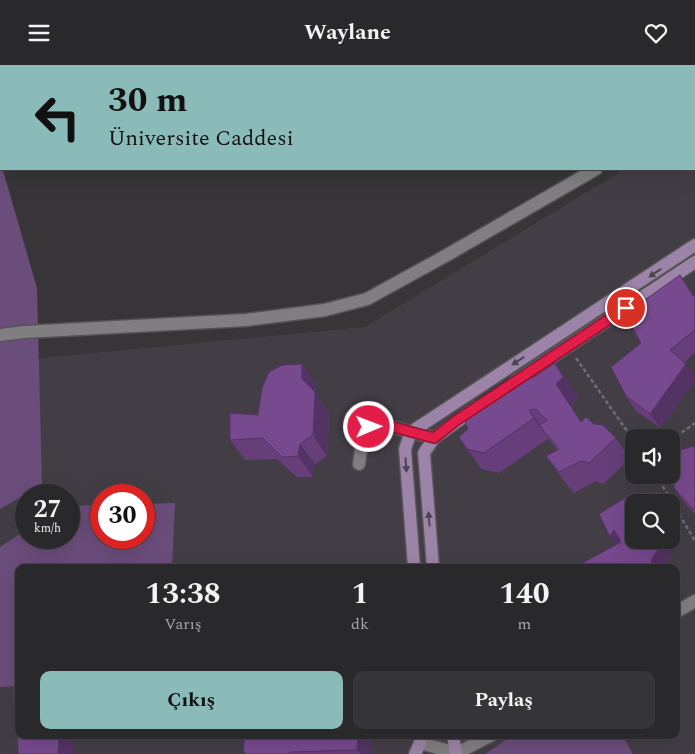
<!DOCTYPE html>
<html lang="tr">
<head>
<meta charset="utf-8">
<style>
	:root { --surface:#29282a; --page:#353436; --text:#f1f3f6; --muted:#a5a6a8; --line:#454447; --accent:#8bbbb9 }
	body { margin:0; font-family:Spectral,serif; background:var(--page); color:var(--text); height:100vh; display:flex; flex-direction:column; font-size:19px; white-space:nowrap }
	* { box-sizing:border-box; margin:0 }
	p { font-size:16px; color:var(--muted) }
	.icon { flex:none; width:28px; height:28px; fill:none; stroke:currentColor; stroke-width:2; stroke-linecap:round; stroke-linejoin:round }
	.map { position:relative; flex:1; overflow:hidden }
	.panel { position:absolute; left:15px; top:499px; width:665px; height:175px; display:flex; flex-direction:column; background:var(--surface); border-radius:10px; box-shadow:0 5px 20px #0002,0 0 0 1px var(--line) }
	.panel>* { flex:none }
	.banner { position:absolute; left:0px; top:0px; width:695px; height:105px; box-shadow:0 5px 20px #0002,0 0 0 1px var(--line); background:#8bbbb9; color:#111; overflow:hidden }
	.controls { position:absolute; left:625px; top:364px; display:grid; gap:10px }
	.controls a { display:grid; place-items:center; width:55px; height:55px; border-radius:10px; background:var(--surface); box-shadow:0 5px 20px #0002,0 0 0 1px var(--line); font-size:25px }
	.speed { position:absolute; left:15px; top:419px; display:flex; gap:10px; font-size:25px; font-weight:700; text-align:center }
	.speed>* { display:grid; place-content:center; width:65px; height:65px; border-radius:50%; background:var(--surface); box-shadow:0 5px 20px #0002,0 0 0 1px var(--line); line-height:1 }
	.speed small { font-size:12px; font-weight:400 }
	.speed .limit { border:8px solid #d22; background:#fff; color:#111 }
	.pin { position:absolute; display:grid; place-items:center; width:42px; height:42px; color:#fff; margin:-21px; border:2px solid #fff; border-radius:50%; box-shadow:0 1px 5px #0007 }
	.me { position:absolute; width:55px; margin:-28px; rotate:89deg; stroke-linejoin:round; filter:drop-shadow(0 0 4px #0008) }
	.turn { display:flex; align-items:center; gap:18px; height:105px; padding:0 25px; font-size:22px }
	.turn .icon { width:65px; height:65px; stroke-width:2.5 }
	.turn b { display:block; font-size:35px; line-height:42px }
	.eta { display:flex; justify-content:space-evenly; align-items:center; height:85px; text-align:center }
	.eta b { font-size:30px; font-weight:700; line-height:35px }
	.cta { display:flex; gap:10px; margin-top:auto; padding:10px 25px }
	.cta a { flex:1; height:58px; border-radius:10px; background:var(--accent); color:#111; font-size:20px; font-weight:700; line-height:58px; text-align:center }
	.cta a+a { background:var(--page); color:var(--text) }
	header { display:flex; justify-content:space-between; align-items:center; height:65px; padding:0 25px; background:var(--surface); font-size:22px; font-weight:700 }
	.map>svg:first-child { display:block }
</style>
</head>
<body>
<header><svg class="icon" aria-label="menu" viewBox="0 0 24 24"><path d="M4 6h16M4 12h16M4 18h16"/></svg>Waylane<svg class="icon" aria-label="heart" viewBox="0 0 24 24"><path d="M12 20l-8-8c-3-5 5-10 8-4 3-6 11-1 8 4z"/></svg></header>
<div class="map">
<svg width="695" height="689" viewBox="0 0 695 689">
	<rect width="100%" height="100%" fill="#373538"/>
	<path fill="#433e46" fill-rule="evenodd" d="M695 61V689H0V297L365 262 625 104H694ZM634 372H671V410H634ZM26 430H69V472H26ZM101 430H144V472H101ZM634 438H671V475H634ZM19 502H676V670H19Z"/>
	<path fill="#6b4d7b" d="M0 95 37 223 42 420 0 444Z
		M175 438 172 502H19V621L0 622V482L26 465V472H69V441L101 440V472H144V439Z
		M513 670H622L633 689H485Z"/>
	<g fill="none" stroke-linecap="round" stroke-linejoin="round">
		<defs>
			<path id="street" d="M159 1 161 0
				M0 39 1 41
				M694 51H695
				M0 270 24 267 246 255 325 245 367 234 447 190 596 104
				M359 399 363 370 369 362 381 359 434 373
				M676 547 695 536
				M420 678 457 688 492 670"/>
			<path id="secondary" d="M516 316 695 197
				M414 502 405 384 411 367 695 180
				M433 502 424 388 434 373 476 343
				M453 670 456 689
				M415 689 420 678 421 670"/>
		</defs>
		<use href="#street" stroke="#545356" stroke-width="15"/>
		<use href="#secondary" stroke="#545356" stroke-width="15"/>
		<path stroke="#6f6d70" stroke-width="2.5" stroke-dasharray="4 2.5" stroke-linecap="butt" d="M576 293 634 376
			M671 375 695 358
			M656 410 695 476"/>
		<use href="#street" stroke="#817e82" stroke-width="12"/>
		<use href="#secondary" stroke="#9b84a7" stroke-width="12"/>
	</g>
	<path fill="#663f7a" d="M680 210 694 231 695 230V288L684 297 686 299 695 311V315L661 363 636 346 626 331 641 278Z
		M555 298 570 319 578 332 571 340 581 356 594 359 616 373 630 394 603 419 596 416 574 428 561 412 546 391 557 385 547 372 548 374 499 408 481 404 459 372 532 313Z
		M302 299 316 320V330L329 348 327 391 315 399 313 412H297L277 394 245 395 230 375 258 350Z
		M695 381V449L684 437 674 423Z
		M372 672V689H245L243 686Z"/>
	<path fill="#533363" d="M555 298 570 319 578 332 571 340 595 377 556 319Z
		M302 299 316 320V330L329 348 327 391 313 370 302 314Z
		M686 299 695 311V315L661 363 650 349Z
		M529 345 544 365 539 360 548 374 534 353Z
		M300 379 315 399 313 412 298 391Z
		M614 465 628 486 624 492 610 472Z
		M654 475H662L672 490 667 498 670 502H654L651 495 652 477Z
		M59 670H72L74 673 73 689H58Z
		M358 670H371L372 672V689H360L357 685Z"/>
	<path fill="#77498e" stroke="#533363" d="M680 210 693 231 695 230V265L670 285 686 299 650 349 626 331 611 302 641 278 625 249Z
		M555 298 563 312 556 319 581 357 586 352 594 359 603 360 616 373 589 398 581 396 559 407 546 391 559 384 539 360 547 356 536 344 529 345 534 353 484 388 467 384 459 372 468 364 463 351 528 306 532 313Z
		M302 299V314L315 327 313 370 300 379 298 391 282 392 263 373 230 375V348L258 350 262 323 269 307 282 300Z
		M695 381V443L693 444 674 423 671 387Z
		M630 430 635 438H634V475H654L652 477 658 485 651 495 654 502H575L621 477 614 465 610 472 599 449Z
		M18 620H19V670H59L58 689H18L17 651H15L13 623Z
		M245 670H358L357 685 290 687 288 689H246L243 686Z"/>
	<defs><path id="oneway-solid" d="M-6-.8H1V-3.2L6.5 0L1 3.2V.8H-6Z" transform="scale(1.25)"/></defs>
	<g fill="#4b454e">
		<use href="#oneway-solid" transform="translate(655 208) rotate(146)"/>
		<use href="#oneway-solid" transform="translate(518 296) rotate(147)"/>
		<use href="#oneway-solid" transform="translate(406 400) rotate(86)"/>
		<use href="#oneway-solid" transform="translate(429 454) rotate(-95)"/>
	</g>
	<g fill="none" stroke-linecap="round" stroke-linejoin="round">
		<defs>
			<path id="route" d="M369 362 382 359 434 373 457 355 626 243"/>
		</defs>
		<use href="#route" stroke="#92132f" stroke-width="12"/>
		<use href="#route" stroke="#e11d48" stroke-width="9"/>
	</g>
</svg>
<div class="controls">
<a><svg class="icon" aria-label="sound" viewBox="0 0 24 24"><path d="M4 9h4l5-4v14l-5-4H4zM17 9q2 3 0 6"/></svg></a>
<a><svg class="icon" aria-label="search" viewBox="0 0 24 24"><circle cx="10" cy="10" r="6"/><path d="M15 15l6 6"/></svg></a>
</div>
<div class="speed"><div>27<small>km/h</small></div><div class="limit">30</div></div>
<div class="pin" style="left:626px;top:243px;background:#d93025"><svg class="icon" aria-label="arrive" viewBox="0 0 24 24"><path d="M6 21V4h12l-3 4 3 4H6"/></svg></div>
<svg class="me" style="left:369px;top:362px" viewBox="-20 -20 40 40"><circle r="17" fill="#e11d48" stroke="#fff" stroke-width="3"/><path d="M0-11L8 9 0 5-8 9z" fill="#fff"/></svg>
<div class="banner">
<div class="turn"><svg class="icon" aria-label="left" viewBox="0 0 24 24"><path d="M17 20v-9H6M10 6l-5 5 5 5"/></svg><div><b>30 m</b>Üniversite Caddesi</div></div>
</div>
<section class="panel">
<div class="eta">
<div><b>13:38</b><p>Varış</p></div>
<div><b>1</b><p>dk</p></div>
<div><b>140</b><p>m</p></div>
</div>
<div class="cta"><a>Çıkış</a><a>Paylaş</a></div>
</section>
</div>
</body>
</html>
